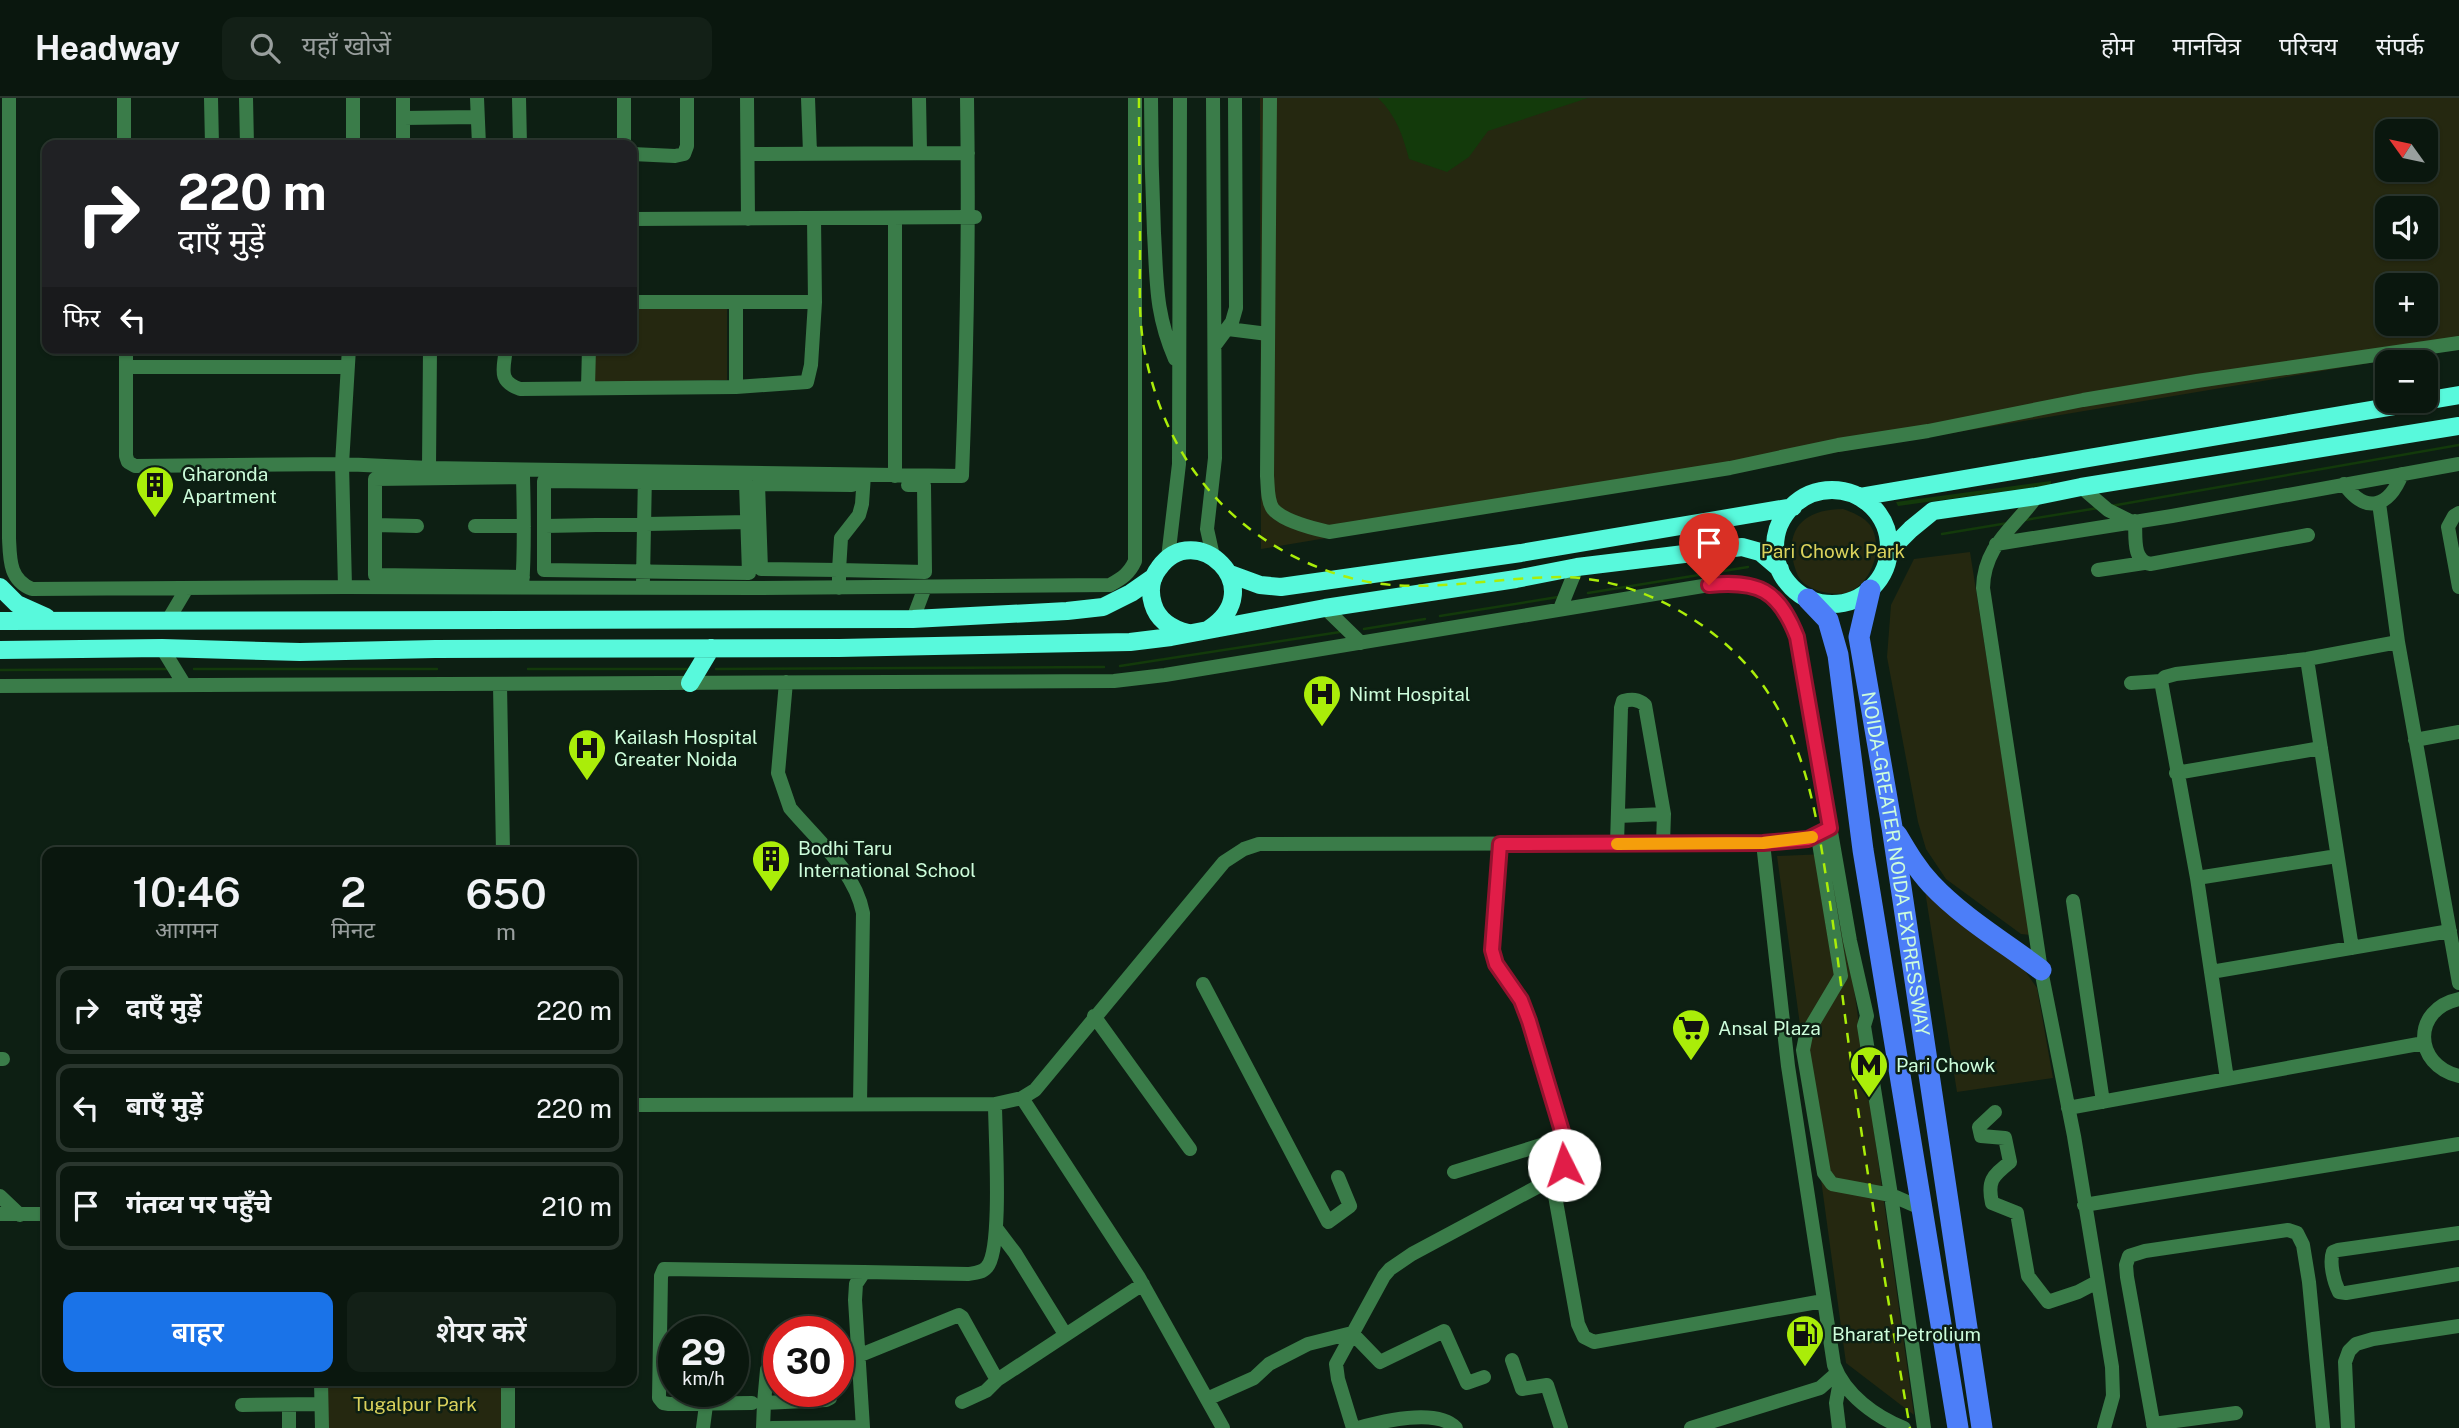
<!DOCTYPE html>
<html lang="hi">
<head>
<meta charset="utf-8">
<style>
	:root { --surface:#0a170e; --page:#132017; --text:#f1f3f6; --muted:#999f9e; --line:#2a362e; --accent:#1a73e8 }
	body { margin:0; font-family:"Public Sans","Noto Sans Devanagari",sans-serif; background:var(--page); color:var(--text); height:100vh; display:flex; flex-direction:column; font-size:26px; white-space:nowrap }
	* { box-sizing:border-box; margin:0 }
	p { font-size:23px; color:var(--muted) }
	.icon { flex:none; width:38px; height:38px; fill:none; stroke:currentColor; stroke-width:2; stroke-linecap:round; stroke-linejoin:round }
	.map { position:relative; flex:1; overflow:hidden }
	.details { position:absolute; left:42px; top:749px; width:595px; height:539px; display:flex; flex-direction:column; background:var(--surface); border-radius:14px; box-shadow:0 2px 5px #0004,0 0 0 2px var(--line) }
	.details>* { flex:none }
	.guide { position:absolute; left:42px; top:42px; width:595px; height:214px; border-radius:14px; box-shadow:0 2px 5px #0004,0 0 0 2px var(--line); background:#202124; color:#fff; overflow:hidden }
	.needle { width:46px; rotate:303deg }
	.buttons { position:absolute; left:2375px; top:21px; display:grid; gap:14px }
	.buttons a { display:grid; place-items:center; width:63px; height:63px; border-radius:14px; background:var(--surface); box-shadow:0 2px 5px #0004,0 0 0 2px var(--line); font-size:35px }
	.speed { position:absolute; left:658px; top:1218px; display:flex; gap:14px; font-size:35px; font-weight:700; text-align:center }
	.speed>* { display:grid; place-content:center; width:91px; height:91px; border-radius:50%; background:var(--surface); box-shadow:0 2px 5px #0004,0 0 0 2px var(--line); line-height:1 }
	.speed small { font-size:18px; font-weight:400 }
	.speed .limit { border:10px solid #d22; background:#fff; color:#111 }
	.pin { position:absolute; display:grid; place-items:center; width:60px; height:60px; color:#fff; margin:-72px -30px; border-radius:50% 50% 50% 0; rotate:-45deg; box-shadow:0 0 7px #0007 }
	.pin .icon { rotate:45deg }
	.me { position:absolute; width:77px; margin:-38px; rotate:356deg; stroke-linejoin:round; filter:drop-shadow(0 0 5px #0008) }
	.turn { display:flex; align-items:center; gap:24px; height:147px; padding:0 21px; font-size:32px }
	.turn .icon { width:91px; height:91px; stroke-width:2.5 }
	.turn b { display:block; font-size:49px; line-height:60px }
	.then { display:flex; align-items:center; height:66px; padding:0 21px; background:#0003; gap:14px; font-size:26px }
	.eta { display:flex; justify-content:space-evenly; align-items:center; height:119px; text-align:center }
	.eta b { font-size:42px; font-weight:600; line-height:49px }
	.cta { display:flex; gap:14px; margin-top:auto; padding:14px 21px }
	.cta a { flex:1; height:80px; border-radius:14px; background:var(--accent); color:#fff; font-size:28px; font-weight:600; line-height:80px; text-align:center }
	.cta a+a { background:var(--page); color:var(--text) }
	ul { padding:0; list-style:none }
	li { display:flex; align-items:center; gap:21px; height:88px; margin:0 14px 10px; padding:0 7px; border:4px solid var(--line); border-radius:14px }
	li div { flex:1 }
	li b { display:block; font-size:26px }
	li em { font-style:normal }
	header { display:flex; align-items:center; gap:42px; box-sizing:border-box; height:98px; padding:0 35px; background:var(--surface); border-bottom:2px solid var(--line) }
	header strong { font-size:33px }
	nav { display:flex; gap:38px; margin-inline-start:auto; font-size:24px }
	.search { width:490px; height:63px; background:var(--page); display:flex; align-items:center; gap:18px; box-sizing:border-box; padding:0 24px; border-radius:14px; color:var(--muted); font-size:26px }
	.map>svg:first-child { display:block }
</style>
</head>
<body>
<header>
<strong>Headway</strong>
<div class="search"><svg class="icon" aria-label="search" viewBox="0 0 24 24"><circle cx="10" cy="10" r="6"/><path d="M15 15l6 6"/></svg>यहाँ खोजें</div>
<nav><a>होम</a><a>मानचित्र</a><a>परिचय</a><a>संपर्क</a></nav>
</header>
<div class="map">
<svg width="2459" height="1330" viewBox="0 0 2459 1330">
	<rect width="100%" height="100%" fill="#0d1f13"/>
	<path fill="#252810" fill-rule="evenodd" d="M1260 0H2459V250L1261 451ZM2387 33H2426V72H2387ZM2387 110H2426V149H2387ZM2387 187H2426V226H2387Z
		M632 209 727 210V282L594 284V250H632Z
		M1843 411C1852 414 1864 419 1870 427 1885 449 1871 488 1846 495 1838 497 1826 495 1819 493 1808 489 1799 484 1796 473 1782 433 1803 411 1843 411Z
		M1970 454 2030 837 2021 836 1946 781 1926 751 1918 724 1887 559 1891 507 1914 461Z
		M1827 756 1837 770 1914 1317 1846 1265 1777 758Z
		M1925 793 2016 860 2037 890 2053 980 1957 994Z
		M321 1283H508V1330H322Z"/>
	<path fill="#133a0b" d="M1378 0H1588L1488 33 1469 59 1447 74 1409 61C1403 38 1396 17 1378 0Z
		M2051 383V387L1898 408 1896 404Z"/>
	<g fill="none" stroke-linecap="round" stroke-linejoin="round">
		<path stroke="#133a0b" stroke-width="2.5" d="M2111 408 2459 347
			M2025 422 2098 410
			M1942 436 2008 425
			M1588 495 1748 469
			M1440 518 1558 499
			M1364 531 1425 521
			M1120 568 1340 534
			M194 571H437
			M528 571H689
			M716 571 1104 569
			M0 572 168 571"/>
		<path stroke="#3a7c49" stroke-width="14" d="M9 0V440C10 461 9 482 32 491L345 489 759 490 1110 487C1122 480 1129 476 1135 463V0
			M124 0V47
			M211 0 212 47
			M246 0 247 47
			M353 0V47
			M403 0V47
			M477 0 479 47
			M519 0 520 47
			M624 0V47
			M747 0 748 121
			M808 0 810 55
			M919 0 920 53
			M1151 0C1151 45 1152 90 1154 135 1157 184 1155 215 1175 261
			M1270 0 1267 378C1268 388 1267 403 1273 411 1283 423 1315 431 1329 434L1730 370 1838 347 1928 333 2083 302 2197 283 2459 245
			M403 20 477 19
			M632 56 675 58 684 56 687 48V0
			M748 56 968 55
			M632 121 975 119
			M632 204H815
			M1228 231 1268 236
			M1215 247 1232 224 1236 210 1235 0
			M126 250V358L128 364 135 368 342 366 429 370 962 378C967 252 969 126 967 0
			M506 250C504 270 497 283 520 291L736 289 807 284 811 267 815 204 814 120
			M126 269H347
			M588 289 589 250
			M736 289V204
			M429 370 430 250
			M864 377 862 406 859 417 841 440 839 472 925 474 924 387H908
			M895 378V120
			M544 383 746 385 749 475 544 472Z
			M2344 386C2366 417 2389 409 2402 376
			M2081 389 2108 412 2130 423
			M2037 398C2014 430 1984 447 1983 490L2041 872 2074 1038 2112 1269 2113 1298 2104 1330
			M2379 405 2398 544 2459 885
			M2459 415 2454 418 2448 429 2459 489
			M2135 423C2136 439 2132 462 2150 466L2308 437
			M375 427 417 428
			M475 428H524
			M545 428 748 424
			M1996 446 2172 418 2459 366
			M1213 458 1207 431 1215 360 1213 0
			M1168 460 1179 366 1180 0
			M2098 472 2144 465
			M643 481 645 376
			M345 489 342 366 349 250
			M522 489C525 452 524 416 523 379L375 381V477L523 479
			M839 490V472L761 471 758 386 852 387
			M1325 510 1361 545
			M1560 511 1577 469
			M913 521 925 489
			M168 522 187 490
			M162 550 184 586
			M2307 561 2352 850
			M786 584 778 675 790 710C817 742 855 773 863 815L860 1006
			M2131 585 2161 583
			M500 587 503 754
			M0 588 1114 583 1165 577 1709 487C1758 482 1779 492 1797 539L1850 843 1867 918 1864 928 1891 1097 1921 1110
			M2415 642 2459 634
			M2176 675 2321 650
			M1618 718 1664 716
			M1763 745 1788 968 1834 1267C1845 1297 1876 1319 1904 1330
			M1819 745 1841 878 1806 937 1803 952 1824 1075 1832 1086 1891 1097 1924 1330
			M1617 746 1621 610 1623 603C1632 601 1638 601 1645 607L1664 716 1663 745
			M2197 780 2337 758
			M2073 803 2103 1004
			M2211 874 2450 833
			M1203 886 1328 1124 1350 1108 1338 1079
			M2459 901C2412 911 2413 967 2459 978
			M1094 918 1190 1051
			M0 961H3
			M2227 981 2197 780 2161 583 2165 579 2176 576 2307 561 2398 544
			M1022 1000 1138 1178 1223 1330
			M632 1007 995 1006 1022 1000 1035 992 1224 764 1244 751 1259 746 1763 745 1807 741 1830 730
			M2068 1010 2424 945
			M1995 1014 1979 1029 1981 1038 2005 1040 2010 1064C1993 1078 1987 1082 1992 1105L2017 1115 2028 1178 2048 1204 2078 1194 2097 1184
			M1454 1074 1564 1040
			M1552 1081 1578 1226 1584 1239 1594 1244 1823 1203
			M0 1098 20 1117
			M2084 1107 2459 1046
			M0 1116H47
			M996 1130 1015 1155 1065 1236
			M2459 1135 2338 1152 2333 1154C2329 1165 2334 1184 2339 1194L2346 1195 2459 1176
			M858 1258 959 1217 962 1219 997 1282
			M1512 1262 1522 1291 1547 1287 1561 1330
			M779 1270 767 1272 764 1305 826 1302 830 1300 831 1293
			M321 1283 322 1330
			M508 1283V1330
			M1207 1301 1254 1280 1269 1266 1308 1246 1352 1235 1380 1264 1444 1233 1467 1285 1484 1279
			M962 1304 986 1293 997 1282 1143 1186
			M752 1305 669 1306 663 1305 659 1300 661 1178 664 1171 864 1174
			M242 1307 321 1306
			M2153 1326 2236 1315
			M289 1330V1307
			M703 1330 706 1307
			M763 1330 764 1305
			M772 1330 863 1329
			M863 1330 855 1202 856 1186 864 1174 968 1176C975 1175 982 1175 987 1169 1003 1151 995 1035 995 1006
			M1353 1330 1338 1281 1336 1266 1384 1178 1390 1171 1412 1156 1552 1081C1565 1067 1567 1059 1564 1040L1529 923 1521 902 1496 866 1492 852 1500 746
			M1358 1330C1383 1323 1437 1310 1456 1330
			M1691 1330 1820 1290 1837 1275
			M1839 1330 1836 1305 1840 1283
			M2154 1330 2127 1179 2126 1167 2129 1158 2145 1153 2288 1132 2297 1135 2303 1147 2309 1184 2323 1330
			M2348 1330 2345 1264 2349 1253 2356 1246 2373 1241 2459 1228"/>
		<path stroke="#58f9dc" stroke-width="18" d="M1775 449a57 57 0 1 1 114 0a57 57 0 1 1-114 0Z
			M1859 399 2459 297
			M1889 453 1911 431 1933 413 2037 398 2081 389 2459 328
			M1230 476 1260 487 1281 489 1521 455 1793 409
			M0 489 17 506 46 519
			M0 523 913 521 1067 513 1103 509 1131 495 1154 479
			M1188 535C1172 531 1158 523 1153 506 1149 493 1151 480 1159 470 1195 419 1272 490 1209 531
			M0 552 162 550 300 554 435 551 839 550 1130 544 1171 539 1325 510 1516 481 1577 469 1742 449 1760 454 1780 471
			M690 585 711 550"/>
		<g stroke="#4c7ef8" stroke-width="21">
			<path id="s1" d="M1870 492 1859 539 1892 729 1982 1330"/>
			<path d="M1808 501 1828 522 1838 557 1863 752 1958 1330"/>
			<path d="M1897 737C1907 754 1917 771 1931 786 1963 820 2004 844 2041 872"/>
		</g>
		<path stroke="#aaed09" stroke-width="2.5" stroke-dasharray="10 9" stroke-linecap="butt" d="M1139 0C1139 51 1140 102 1140 153 1140 189 1138 225 1146 260 1164 346 1212 415 1289 456 1322 473 1355 484 1392 487 1448 491 1505 479 1562 479 1635 480 1711 521 1756 578 1803 638 1815 707 1826 779 1837 847 1844 916 1854 984 1871 1100 1890 1215 1910 1330"/>
	</g>
	<g fill="none" stroke-linecap="round" stroke-linejoin="round">
		<defs>
			<path id="route" d="M1564 1067 1566 1055 1564 1040 1529 923 1521 902 1496 866 1492 852 1500 746 1763 745 1808 741 1830 730 1797 539C1779 492 1758 482 1709 487"/>
		</defs>
		<use href="#route" stroke="#92132f" stroke-width="18"/>
		<use href="#route" stroke="#e11d48" stroke-width="12"/>
		<path stroke="#f59e0b" stroke-width="12" d="M1617 746 1763 745 1812 739"/>
	</g>
	<defs>
		<symbol id="building-pin" viewBox="-11 -11 22 30"><path d="M0 17L-7.5 6A9.5 9.5 0 1 1 7.5 6Z" fill="#aaed09" stroke="#0d1f13"/><path d="M-4-6H4V6H1V3H-1V6H-4ZM-2.5-4.3h1.7v1.8h-1.7ZM.8-4.3h1.7v1.8H.8ZM-2.5-1h1.7V.8h-1.7ZM.8-1h1.7V.8H.8Z" fill="#111"/></symbol>
		<symbol id="hospital-pin" viewBox="-11 -11 22 30"><path d="M0 17L-7.5 6A9.5 9.5 0 1 1 7.5 6Z" fill="#aaed09" stroke="#0d1f13"/><path d="M-5-5h3v3.5h4V-5h3V5h-3V1.5h-4V5h-3Z" fill="#111"/></symbol>
		<symbol id="supermarket-pin" viewBox="-11 -11 22 30"><path d="M0 17L-7.5 6A9.5 9.5 0 1 1 7.5 6Z" fill="#aaed09" stroke="#0d1f13"/><path d="M-6-5.5h2.5l.6 2H6L4.5 2H-2.5L-4.4-4H-6ZM-1.5 3.2a1.3 1.3 0 1 0 .1 0ZM3 3.2a1.3 1.3 0 1 0 .1 0Z" fill="#111"/></symbol>
		<symbol id="metro-pin" viewBox="-11 -11 22 30"><path d="M0 17L-7.5 6A9.5 9.5 0 1 1 7.5 6Z" fill="#aaed09" stroke="#0d1f13"/><path d="M-5.5 5V-5H-3L0 0L3-5H5.5V5H3V-.5L0 4L-3-.5V5Z" fill="#111"/></symbol>
		<symbol id="fuel-pin" viewBox="-11 -11 22 30"><path d="M0 17L-7.5 6A9.5 9.5 0 1 1 7.5 6Z" fill="#aaed09" stroke="#0d1f13"/><path d="M-5.5-6h7V0h2V4h1.3V-2.5L3-4.5l.8-.8L6-3V5H2.5V1h-1V6h-7ZM-4.2-4.7v3.2H.2V-4.7Z" fill="#111"/></symbol>
	</defs>
	<g fill-rule="evenodd">
		<use href="#building-pin" x="133" y="365" width="44" height="60"/>
		<use href="#hospital-pin" x="1300" y="574" width="44" height="60"/>
		<use href="#hospital-pin" x="565" y="628" width="44" height="60"/>
		<use href="#building-pin" x="749" y="739" width="44" height="60"/>
		<use href="#supermarket-pin" x="1669" y="908" width="44" height="60"/>
		<use href="#metro-pin" x="1847" y="945" width="44" height="60"/>
		<use href="#fuel-pin" x="1783" y="1214" width="44" height="60"/>
	</g>
	<g text-anchor="middle" stroke-width="5" stroke-linejoin="round" paint-order="stroke">
		<g font-size="19" fill="#cdfddb" stroke="#0d1f13" text-anchor="start">
			<text x="182" y="383">Gharonda<tspan x="182" dy="22">Apartment</tspan></text>
			<text x="1349" y="603">Nimt Hospital</text>
			<text x="614" y="646">Kailash Hospital<tspan x="614" dy="22">Greater Noida</tspan></text>
			<text x="798" y="757">Bodhi Taru<tspan x="798" dy="22">International School</tspan></text>
			<text x="1718" y="937">Ansal Plaza</text>
			<text x="1896" y="974">Pari Chowk</text>
			<text x="1832" y="1243">Bharat Petrolium</text>
		</g>
		<g font-size="19" fill="#dad25c" stroke="#0d1f13">
			<text x="1833" y="460">Pari Chowk Park</text>
			<text x="415" y="1313">Tugalpur Park</text>
		</g>
		<g font-size="19" fill="#cdfddb" stroke="#0d1f13">
			<text dy="7" stroke="none"><textPath href="#s1" startOffset="278">NOIDA-GREATER NOIDA EXPRESSWAY</textPath></text>
		</g>
	</g>
</svg>
<div class="buttons">
<a><svg class="needle" viewBox="-14 -14 28 28"><path d="M0-13l5 13h-10z" fill="#e53935"/><path d="M0 13l5-13h-10z" fill="#999f9e"/></svg></a>
<a><svg class="icon" aria-label="sound" viewBox="0 0 24 24"><path d="M4 9h4l5-4v14l-5-4H4zM17 9q2 3 0 6"/></svg></a>
<a>+</a>
<a>−</a>
</div>
<div class="speed"><div>29<small>km/h</small></div><div class="limit">30</div></div>
<div class="pin" style="left:1709px;top:487px;background:#d93025"><svg class="icon" aria-label="arrive" viewBox="0 0 24 24"><path d="M6 21V4h12l-3 4 3 4H6"/></svg></div>
<svg class="me" style="left:1564px;top:1067px" viewBox="-20 -20 40 40"><circle r="19" fill="#fff"/><path d="M0-13L10 11 0 6-10 11z" fill="#e11d48"/></svg>
<div class="guide">
<div class="turn"><svg class="icon" aria-label="right" viewBox="0 0 24 24"><path d="M7 20v-9h11M14 6l5 5-5 5"/></svg><div><b>220 m</b>दाएँ मुड़ें</div></div>
<div class="then">फिर<svg class="icon" aria-label="left" viewBox="0 0 24 24"><path d="M17 20v-9H6M10 6l-5 5 5 5"/></svg></div>
</div>
<section class="details">
<div class="eta">
<div><b>10:46</b><p>आगमन</p></div>
<div><b>2</b><p>मिनट</p></div>
<div><b>650</b><p>m</p></div>
</div>
<ul>
<li><svg class="icon" aria-label="right" viewBox="0 0 24 24"><path d="M7 20v-9h11M14 6l5 5-5 5"/></svg><div><b>दाएँ मुड़ें</b></div><em>220 m</em></li>
<li><svg class="icon" aria-label="left" viewBox="0 0 24 24"><path d="M17 20v-9H6M10 6l-5 5 5 5"/></svg><div><b>बाएँ मुड़ें</b></div><em>220 m</em></li>
<li><svg class="icon" aria-label="arrive" viewBox="0 0 24 24"><path d="M6 21V4h12l-3 4 3 4H6"/></svg><div><b>गंतव्य पर पहुँचे</b></div><em>210 m</em></li>
</ul>
<div class="cta"><a>बाहर</a><a>शेयर करें</a></div>
</section>
</div>
</body>
</html>
